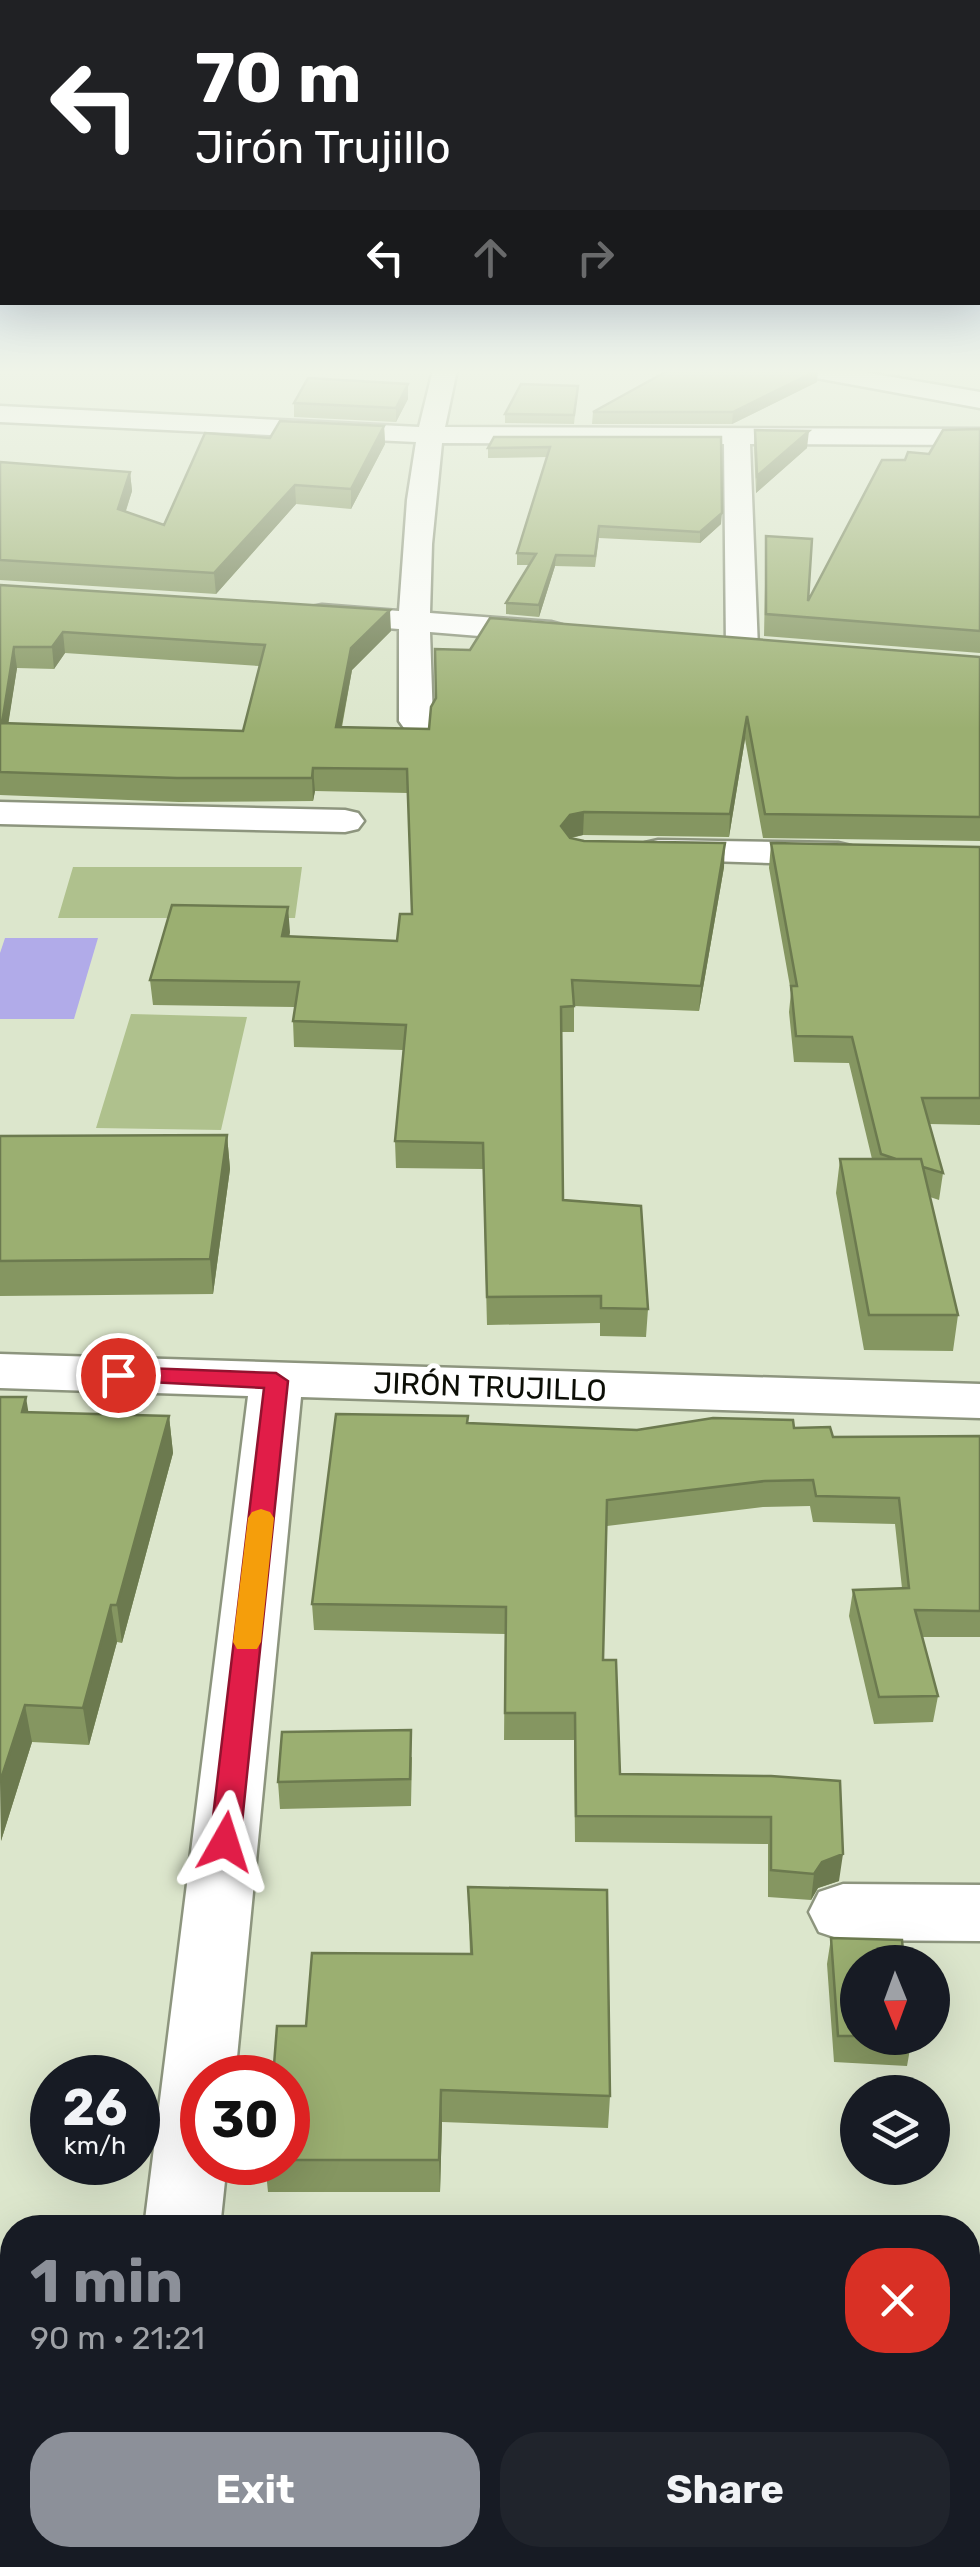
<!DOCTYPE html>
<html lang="en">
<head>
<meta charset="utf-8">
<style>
	:root { --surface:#171b24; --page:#20242c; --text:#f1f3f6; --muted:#9ea1a6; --accent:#8c9099 }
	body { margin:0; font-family:Rubik,sans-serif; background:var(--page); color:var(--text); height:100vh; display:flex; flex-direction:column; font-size:38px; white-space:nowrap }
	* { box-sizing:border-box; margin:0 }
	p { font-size:32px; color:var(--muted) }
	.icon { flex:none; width:55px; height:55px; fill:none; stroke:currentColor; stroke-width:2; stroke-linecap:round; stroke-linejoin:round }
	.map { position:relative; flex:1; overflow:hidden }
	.details { position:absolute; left:0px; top:2215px; width:980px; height:352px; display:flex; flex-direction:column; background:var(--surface); border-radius:40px 40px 0 0; box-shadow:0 10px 40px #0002 }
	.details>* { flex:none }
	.hud { position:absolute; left:0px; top:0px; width:980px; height:305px; box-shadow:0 10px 40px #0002; background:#202124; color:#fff; overflow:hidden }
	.needle { width:65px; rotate:179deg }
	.buttons { position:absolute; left:840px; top:1945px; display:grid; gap:20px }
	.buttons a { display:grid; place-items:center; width:110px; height:110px; border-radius:50%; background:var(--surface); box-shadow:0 10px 40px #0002; font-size:50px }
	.speed { position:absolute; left:30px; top:2055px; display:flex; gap:20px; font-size:50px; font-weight:700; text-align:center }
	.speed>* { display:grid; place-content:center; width:130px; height:130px; border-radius:50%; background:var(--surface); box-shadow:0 10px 40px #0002; line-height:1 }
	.speed small { font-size:25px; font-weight:400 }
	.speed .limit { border:15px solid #d22; background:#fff; color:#111 }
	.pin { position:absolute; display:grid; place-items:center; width:85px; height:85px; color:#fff; margin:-42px; border:5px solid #fff; border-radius:50%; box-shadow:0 2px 10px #0007 }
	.me { position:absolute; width:110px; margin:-55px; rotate:6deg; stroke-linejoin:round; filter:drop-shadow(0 0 8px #0008) }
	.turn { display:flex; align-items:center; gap:35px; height:210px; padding:0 30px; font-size:45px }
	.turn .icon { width:130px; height:130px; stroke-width:2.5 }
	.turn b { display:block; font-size:70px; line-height:85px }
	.lanes { display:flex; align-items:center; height:95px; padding:0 30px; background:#0003; justify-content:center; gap:50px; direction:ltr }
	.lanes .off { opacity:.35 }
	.round { display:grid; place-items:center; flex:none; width:105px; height:105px; border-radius:40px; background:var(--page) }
	.overview { display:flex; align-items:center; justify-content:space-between; height:170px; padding:0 30px }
	h1 { font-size:60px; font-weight:700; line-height:75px; color:var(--accent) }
	.primary-button { display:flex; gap:20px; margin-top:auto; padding:20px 30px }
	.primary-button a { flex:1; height:115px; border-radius:40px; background:var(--accent); color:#fff; font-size:40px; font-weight:700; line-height:115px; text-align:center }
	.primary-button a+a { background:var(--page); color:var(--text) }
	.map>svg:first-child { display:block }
</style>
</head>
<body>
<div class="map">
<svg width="980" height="2567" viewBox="0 0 980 2567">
	<rect width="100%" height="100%" fill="#dce6cc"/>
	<path fill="#afc18d" d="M73 867H302L295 918H58Z
		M131 1014 247 1017 221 1130 96 1128Z"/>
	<path fill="#b1abe9" d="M5 938H98L74 1019H0V953Z"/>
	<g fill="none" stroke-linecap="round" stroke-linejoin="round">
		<defs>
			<path id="street" d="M433 370H457L445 427 980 429V445L750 444 758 649 753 656H731L726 649 724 444 442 443 432 544 430 613 551 622 562 625 567 632 562 639 551 642 430 632 433 721 428 728 416 731 404 728 399 721V629L322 623 311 621 306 614 311 607 322 605 399 611 407 500 416 442 0 422V406L419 427Z
				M799 370H851L980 392V408L811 377Z
				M0 802 345 810 358 813 364 821 358 829 345 832 0 824Z
				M658 840 838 843 851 846 857 854 851 862 838 865 645 859 639 851 645 843Z
				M0 1354 980 1384V1418L301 1397 235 2078H202V2162H227L220 2228H144L248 1396 0 1388Z
				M843 1884 980 1885V1941L843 1940 819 1932 809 1912 819 1892Z
				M102 2555H188L186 2567H100Z"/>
		</defs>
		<use href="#street" stroke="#8d957e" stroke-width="5"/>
		<use href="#street" fill="#fff" fill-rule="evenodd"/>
	</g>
	<path fill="#859661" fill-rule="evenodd" d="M817 382 732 424H592L593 412Z
		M408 384V399L396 422 294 417V403Z
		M578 386 574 424 505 423V414Z
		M384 426 385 444 351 509 296 504 216 594 0 580V462L130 472 132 491 126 511 164 525 270 438Z
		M980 429V653L764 636 766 536 808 601 905 460 929 454Z
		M755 430 807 448 756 493 754 448Z
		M721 437V524L700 543 599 538 595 567 555 566 539 617 506 614V603L529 565H517V553L547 457 488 458V448Z
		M0 585 391 631 352 670 342 727 429 729 980 657V841L763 838 745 739 729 837 583 835 571 838 724 867 699 1011 574 1006V1032H561L563 1200 648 1309 646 1337 600 1336V1323L487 1325 483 1169 396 1168 395 1141 403 1050 294 1047 293 1021 295 1007 153 1005 150 980 290 932 289 936 397 941 412 914 408 793 315 791 313 801 179 802 0 795ZM65 653 259 666 243 731 8 723 17 668 54 669Z
		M771 843 980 847V1125L929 1124 943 1173 939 1200 930 1197 958 1315 953 1351 864 1350 836 1193 840 1159H872L849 1063 794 1062 789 1012 791 992 769 868Z
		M227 1135 230 1169 213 1294 0 1296V1136Z
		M0 1397 29 1412 169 1416 173 1453 122 1643 117 1642 89 1745 32 1742 1 1841Z
		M468 1423 637 1430 794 1428 833 1437 980 1436V1637H922L938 1696 933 1722 874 1724 849 1616 853 1590 902 1588 895 1524 813 1522 810 1506 763 1507 607 1526 603 1660 620 1774 771 1776 839 1881 818 1888 811 1900 768 1897V1844L575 1842 574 1740H504L505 1634 314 1630 312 1604Z
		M412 1757 411 1806 280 1809 278 1782Z
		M468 1887 610 2096 608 2128 442 2122 440 2192H268L265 2162H288V2078L306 2026 470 1954Z
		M831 1938 858 1962V2038H912L907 2066 834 2062 827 1964Z"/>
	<path fill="#6c7a4f" d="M818 370 817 382 732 424 733 412Z
		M408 384V399L396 422V408Z
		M384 426 385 444 351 509V489Z
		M809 431 807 448 756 493 757 476Z
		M130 472 132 491 120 528 118 509Z
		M295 485 296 504 216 594 214 573Z
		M722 513 721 524 700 543V532Z
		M556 555 555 566 539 617V605Z
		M390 610 391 631 352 670 337 750 336 727 351 648Z
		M63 632 65 653 54 669 52 647Z
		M14 647 17 668 5 745 2 723Z
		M747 716 745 739 729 837 730 814Z
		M313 768 315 791 313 801 312 778Z
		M584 812 583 835 569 838 561 826 570 815Z
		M725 843 724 867 699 1011 701 986Z
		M288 907 290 932 284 961 282 936Z
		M227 1135 230 1169 213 1294 210 1259Z
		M26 1397 32 1434 22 1412Z
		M169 1416 173 1453 122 1643 117 1605Z
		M111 1605 117 1642 89 1745 83 1708Z
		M25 1705 32 1742 1 1841 0 1782Z
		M843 1854 839 1881 818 1888 811 1900 814 1874 822 1862Z
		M441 2090 442 2122 440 2192 439 2160Z"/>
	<path fill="#9baf71" stroke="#6c7a4f" stroke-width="2.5" fill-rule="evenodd" d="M669 370H818L733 412H593Z
		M308 378 408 384 396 408 294 403Z
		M521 384 578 386 574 415 505 414Z
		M280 421 384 426 351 489 295 485 214 573 0 560V462L130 472 118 509 164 525 205 433 270 438Z
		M980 429V631L766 614V536L812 539 808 601 882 460H905L908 452 929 454 943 430Z
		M755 430 809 431 757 476Z
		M494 437H721L722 513 700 532 599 526 595 556 556 555 539 605 506 603 536 554 517 553 550 447 488 448Z
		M0 585 390 610 351 648 336 727 429 729 431 707 436 698 435 649 470 650 490 618 980 657V817L765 814 747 716 730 814 584 812 570 815 561 826 570 838 584 841 725 843 701 986 572 980 574 1006 561 1007 563 1200 641 1206 648 1309 601 1308V1296L487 1297 483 1143 395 1141 406 1025 293 1021 299 982 150 980 172 905 288 907 282 936 397 941 400 914H412L407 769 313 768 312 778H177L0 772ZM63 632 265 645 243 731 2 723 14 647H52Z
		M771 843 980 847V1098H922L943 1173 923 1167 921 1159H896L881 1154 852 1037 796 1036 791 986H797Z
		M227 1135 210 1259 0 1261V1136Z
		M840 1159H921L958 1315H869Z
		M0 1397H26L22 1412 169 1416 117 1605H111L83 1708 25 1705 0 1782Z
		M336 1414 468 1416 467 1423 637 1430 713 1418 793 1420 794 1428 830 1427 833 1437 980 1436V1611L915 1610 938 1696 879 1697 853 1590 909 1588 899 1498 816 1496 813 1480 765 1481 607 1500 603 1660H616L620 1774 771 1776 840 1781 843 1854 822 1862 814 1874 771 1870V1817L576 1816 575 1713H505L506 1607 312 1604Z
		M411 1730 410 1779 278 1782 282 1732Z
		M468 1887 607 1890 610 2096 441 2090 439 2160H288V2078H273L277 2026H306L312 1953 472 1954Z
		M831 1938 902 1940 904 1962H858V2036H838Z
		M968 2430H980V2567H502V2555H968Z
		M268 2555H347V2559L398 2560 397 2567H266Z"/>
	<linearGradient id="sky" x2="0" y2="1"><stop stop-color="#92b0e8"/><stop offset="0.51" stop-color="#eff4e8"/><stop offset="1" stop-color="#eff4e8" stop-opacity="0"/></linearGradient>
	<rect width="980" height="729" fill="url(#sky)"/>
	<path fill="#e11d48" stroke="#92132f" stroke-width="2.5" d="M118 1367 276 1373 288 1381 240 1842 235 1851 225 1855 214 1851 210 1842 264 1388 110 1380 107 1375 110 1370Z"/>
	<path fill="#f59e0b" d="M261 1509 270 1512 274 1518 261 1642 257 1649H237L233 1642 248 1518 252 1512Z"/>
	<g text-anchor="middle" stroke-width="10" stroke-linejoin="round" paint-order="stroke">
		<g font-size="30" fill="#0c0e06" stroke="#fff">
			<text transform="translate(490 1387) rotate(2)" y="10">JIRÓN TRUJILLO</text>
		</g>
	</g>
</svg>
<div class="buttons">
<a><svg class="needle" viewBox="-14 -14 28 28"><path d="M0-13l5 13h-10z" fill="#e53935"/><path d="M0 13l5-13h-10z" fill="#9ea1a6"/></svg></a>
<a><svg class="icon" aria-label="layers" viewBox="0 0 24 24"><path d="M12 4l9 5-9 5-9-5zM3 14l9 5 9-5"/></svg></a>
</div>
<div class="speed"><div>26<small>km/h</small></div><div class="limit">30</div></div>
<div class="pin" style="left:118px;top:1375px;background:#d93025"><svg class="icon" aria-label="arrive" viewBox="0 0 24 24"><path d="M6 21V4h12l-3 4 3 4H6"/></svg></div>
<svg class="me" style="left:225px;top:1842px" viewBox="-20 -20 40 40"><path d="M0-17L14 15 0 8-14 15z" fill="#e11d48" stroke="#fff" stroke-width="4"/></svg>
<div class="hud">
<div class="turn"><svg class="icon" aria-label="left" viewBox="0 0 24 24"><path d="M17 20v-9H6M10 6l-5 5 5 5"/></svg><div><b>70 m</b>Jirón Trujillo</div></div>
<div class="lanes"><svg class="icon" aria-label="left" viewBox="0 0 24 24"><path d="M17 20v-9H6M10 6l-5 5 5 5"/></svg><svg class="icon off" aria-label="ahead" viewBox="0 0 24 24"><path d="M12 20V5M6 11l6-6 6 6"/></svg><svg class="icon off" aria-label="right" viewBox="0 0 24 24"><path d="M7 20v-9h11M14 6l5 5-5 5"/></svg></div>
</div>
<section class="details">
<div class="overview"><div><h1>1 min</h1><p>90 m · 21:21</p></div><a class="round" style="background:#d93025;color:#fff"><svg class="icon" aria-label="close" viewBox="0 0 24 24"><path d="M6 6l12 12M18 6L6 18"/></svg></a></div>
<div class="primary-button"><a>Exit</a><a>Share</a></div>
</section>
</div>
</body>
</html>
